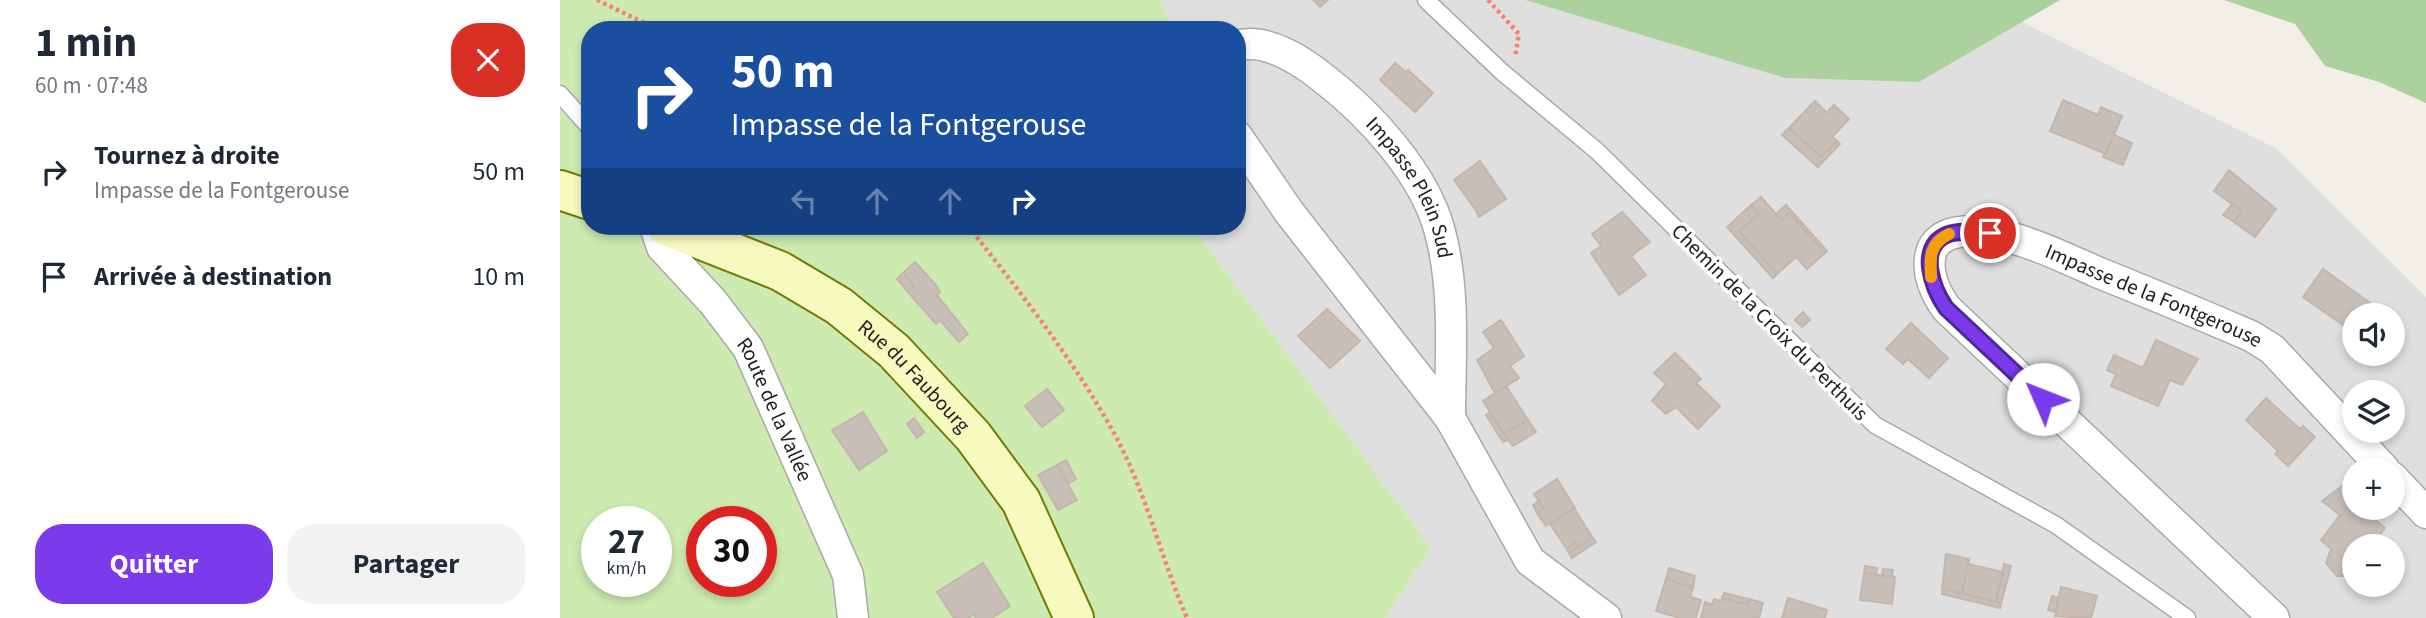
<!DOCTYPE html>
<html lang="fr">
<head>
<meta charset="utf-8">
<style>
	:root { --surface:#fff; --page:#f2f2f3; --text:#1f2937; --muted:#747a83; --accent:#7c3aed }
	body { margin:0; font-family:"Source Sans 3",sans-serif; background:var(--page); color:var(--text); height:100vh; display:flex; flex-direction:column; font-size:26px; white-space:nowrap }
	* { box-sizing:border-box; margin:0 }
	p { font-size:23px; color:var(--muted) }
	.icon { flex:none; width:38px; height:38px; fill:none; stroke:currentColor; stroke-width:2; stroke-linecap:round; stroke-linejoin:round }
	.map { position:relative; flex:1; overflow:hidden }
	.details { display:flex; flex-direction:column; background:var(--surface); width:560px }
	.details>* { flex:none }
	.guide { position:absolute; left:21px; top:21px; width:665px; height:214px; border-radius:28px; box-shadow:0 4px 10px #0003; background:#1a4fa0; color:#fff; overflow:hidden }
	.fabs { position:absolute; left:1782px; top:303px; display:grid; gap:14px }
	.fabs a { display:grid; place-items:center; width:63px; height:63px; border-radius:50%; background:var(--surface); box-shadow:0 4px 10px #0003; font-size:35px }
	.speed { position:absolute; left:21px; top:506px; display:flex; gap:14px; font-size:35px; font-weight:700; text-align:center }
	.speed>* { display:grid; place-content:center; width:91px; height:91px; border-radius:50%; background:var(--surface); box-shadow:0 4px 10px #0003; line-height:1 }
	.speed small { font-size:18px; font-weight:400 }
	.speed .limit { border:10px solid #d22; background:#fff; color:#111 }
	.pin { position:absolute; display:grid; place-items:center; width:60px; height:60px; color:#fff; margin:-30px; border:4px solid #fff; border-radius:50%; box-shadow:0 2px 7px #0007 }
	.me { position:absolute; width:77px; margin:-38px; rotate:314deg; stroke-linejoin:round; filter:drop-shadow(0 0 5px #0008) }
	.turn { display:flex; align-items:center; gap:24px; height:147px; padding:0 35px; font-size:32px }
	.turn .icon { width:91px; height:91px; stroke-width:2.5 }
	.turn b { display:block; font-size:49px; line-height:60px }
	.lanes { display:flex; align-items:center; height:66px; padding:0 35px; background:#0003; justify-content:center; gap:35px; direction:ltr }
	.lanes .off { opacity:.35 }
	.round { display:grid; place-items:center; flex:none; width:74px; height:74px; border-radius:28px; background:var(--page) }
	.overview { display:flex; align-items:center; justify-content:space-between; height:119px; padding:0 35px }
	h1 { font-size:42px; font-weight:700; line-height:52px }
	.cta { display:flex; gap:14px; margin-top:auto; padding:14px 35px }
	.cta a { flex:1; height:80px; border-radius:28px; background:var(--accent); color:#fff; font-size:28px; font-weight:700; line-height:80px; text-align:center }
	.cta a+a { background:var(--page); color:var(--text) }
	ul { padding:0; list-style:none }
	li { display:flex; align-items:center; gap:21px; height:105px; padding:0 35px }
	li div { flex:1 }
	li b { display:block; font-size:26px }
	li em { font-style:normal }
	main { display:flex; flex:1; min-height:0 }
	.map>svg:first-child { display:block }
</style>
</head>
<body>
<main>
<section class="details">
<div class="overview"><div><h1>1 min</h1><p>60 m · 07:48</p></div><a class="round" style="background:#d93025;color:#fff"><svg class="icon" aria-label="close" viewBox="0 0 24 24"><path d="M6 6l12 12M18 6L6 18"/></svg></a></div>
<ul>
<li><svg class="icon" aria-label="right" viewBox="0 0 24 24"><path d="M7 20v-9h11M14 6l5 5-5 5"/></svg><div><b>Tournez à droite</b><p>Impasse de la Fontgerouse</p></div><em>50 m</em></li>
<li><svg class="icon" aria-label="arrive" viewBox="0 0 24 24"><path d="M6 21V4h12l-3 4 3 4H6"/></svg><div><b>Arrivée à destination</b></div><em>10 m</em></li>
</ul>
<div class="cta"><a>Quitter</a><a>Partager</a></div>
</section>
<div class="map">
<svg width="1866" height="618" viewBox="0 0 1866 618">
	<rect width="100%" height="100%" fill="#f2efe9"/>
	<path fill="#e0dfdf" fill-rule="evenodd" d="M600 0H965L1225 78 1358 82 1462 22 1717 149 1866 297V618H825L871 548 632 226H677V30H611ZM1794 315H1832V354H1794ZM1794 392H1832V430H1794ZM1794 469H1832V508H1794ZM1794 546H1832V584H1794Z"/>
	<path fill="#cdebb0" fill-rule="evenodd" d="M0 0H600L611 30H30V226H632L871 548 825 618H0ZM37 522H96V581H37ZM142 522H201V581H142Z"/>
	<path fill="#add19e" d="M965 0H1500L1359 82 1225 78Z
		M1664 0H1866V103L1819 82 1765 66 1735 24Z"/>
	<path fill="#c7bfb8" stroke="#c4b6ab" stroke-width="2" d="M753 0H768L760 7Z
		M835 63 846 72 848 70 873 93 855 112 820 80Z
		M1503 100 1538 115 1541 107 1562 116 1546 154 1490 131Z
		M1255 101 1267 113 1274 105 1289 119 1272 137 1277 141 1261 157 1229 128Z
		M1229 128 1261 157 1277 141 1280 144 1258 167 1222 135Z
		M1554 135 1572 143 1563 165 1543 157Z
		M920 161 946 199 925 213 919 205 915 209 894 180Z
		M1669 170 1716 209 1695 237 1674 222 1682 211 1654 191Z
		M1201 197 1221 220 1229 213 1265 253 1247 269 1236 257 1217 274 1179 231 1199 214 1191 205Z
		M1672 204 1682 211 1674 222 1663 215Z
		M919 205 925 213 919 217 915 209Z
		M1191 205 1199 214 1179 231 1217 274 1213 278 1167 227Z
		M1226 205 1267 251 1265 253 1229 213 1221 220 1216 214Z
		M1062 212 1090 242 1071 256 1086 275 1059 295 1031 253 1041 246 1032 234Z
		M360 226H376L371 233Z
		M355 262 376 285 380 292 377 295 408 334 399 342 380 320 376 324 347 291 354 286 343 273Z
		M1763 269 1810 303 1801 315H1794V325L1790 330 1743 297Z
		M343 273 354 286 347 291 337 279Z
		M767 309 800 341 770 368 738 336Z
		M1243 312 1250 320 1242 327 1235 320Z
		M941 320 964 356 950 366 959 378 935 393 917 360 934 348 923 332Z
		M1351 323 1388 358 1369 378 1348 359 1343 364 1326 349Z
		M1596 340 1638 359 1622 385 1610 380 1598 406 1551 386 1556 374 1547 370 1554 355 1583 368Z
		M1115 353 1141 379 1136 383 1160 406 1138 429 1116 407 1106 414 1092 401 1106 384 1094 373Z
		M946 386 968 420 944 434 923 401Z
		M487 389 504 410 482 427 465 406Z
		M1706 398 1740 429 1743 426 1755 437 1728 466 1715 454 1718 451 1686 420Z
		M303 412 327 451 299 470 272 430Z
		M930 412 948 440 943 442 926 415Z
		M354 418 364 432 357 438 347 424Z
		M968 420 976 432 953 446 944 434Z
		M506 460 516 479 507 484 497 465Z
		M497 465 517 500 498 510 478 475Z
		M997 479 1015 508 986 526 977 513 984 509 974 494Z
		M1790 480 1794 484V508H1805L1803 510 1825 528 1811 546H1794V567L1785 576H1777L1766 563 1771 549 1761 540 1780 515 1762 501Z
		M979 501 984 509 977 513 973 505Z
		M1014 508 1032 537 1018 547 1015 543 1007 549 990 524Z
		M1805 508H1821L1823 509 1815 519 1803 510Z
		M1032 537 1036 542 1012 558 1009 553Z
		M1015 543 1018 547 1009 553 1007 549Z
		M1386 554 1409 559 1402 593 1382 589Z
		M423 563 450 606 432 618H416L414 614 408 618H394L377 592Z
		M1408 564 1443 572 1436 602 1402 593Z
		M1444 564 1451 566 1441 603 1436 602Z
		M1305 566 1317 568 1316 575 1304 573Z
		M1109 568 1135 576 1133 588 1106 579Z
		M1323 569 1333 570 1332 577 1322 576Z
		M1304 573 1335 577 1332 604 1300 600Z
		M1106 579 1133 588 1130 597 1141 600 1136 618H1120L1096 611Z
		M1501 587 1537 596 1531 618 1495 616Z
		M1382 589 1441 603 1440 608 1382 594Z
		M1164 593 1189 599 1187 605 1162 598Z
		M1492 596 1499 598 1495 612 1488 610Z
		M1162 598 1187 605 1189 599 1203 603 1199 618H1141L1145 602 1152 605 1154 599 1161 601Z
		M1228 598 1267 610 1265 618H1222Z"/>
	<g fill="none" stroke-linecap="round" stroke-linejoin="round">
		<defs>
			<path id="service" d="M866 0 942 72 1037 151 1315 425 1496 525 1627 618
				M0 94 30 128"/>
			<g id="minor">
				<path id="s1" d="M677 46C705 37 742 61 763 78 810 114 865 174 880 232 896 292 890 357 890 418"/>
				<path d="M677 136 729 212 890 418 970 561 1046 618"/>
				<path id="s2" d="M95 226 102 247 153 302 188 348 288 575 293 618"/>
				<path d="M1832 477 1866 513"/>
				<path id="s3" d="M1714 618 1386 308C1375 292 1366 272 1371 253 1377 229 1412 229 1431 233 1468 240 1503 257 1537 272 1589 293 1640 314 1691 336L1712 349 1824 469"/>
			</g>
			<g id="secondary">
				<path d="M0 190 30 200"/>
				<path id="s4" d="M106 226 220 271 279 306 334 351 413 436 461 501 514 618"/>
			</g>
		</defs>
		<use href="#service" stroke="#a9a9a9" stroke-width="19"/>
		<use href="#minor" stroke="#a9a9a9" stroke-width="33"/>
		<use href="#secondary" stroke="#707d05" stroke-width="42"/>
		<path stroke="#fa8072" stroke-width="4.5" stroke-dasharray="3.5 3.5" stroke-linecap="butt" d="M37 0 99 30
			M928 0 959 34 955 57
			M408 226C460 292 514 360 555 435 586 492 601 558 627 618"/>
		<use href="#service" stroke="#fff" stroke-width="16"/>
		<use href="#minor" stroke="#fff" stroke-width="30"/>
		<use href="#secondary" stroke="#f7fabf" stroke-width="38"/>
	</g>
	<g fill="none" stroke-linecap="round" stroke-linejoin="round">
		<defs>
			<path id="route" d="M1430 233C1416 232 1399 230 1386 235 1357 248 1373 289 1386 308L1483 399"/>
		</defs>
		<use href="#route" stroke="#51269a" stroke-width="18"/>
		<use href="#route" stroke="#7c3aed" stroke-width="12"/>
		<path stroke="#f59e0b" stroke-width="12" d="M1371 277C1370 257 1369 244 1389 234"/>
	</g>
	<g text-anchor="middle" stroke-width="7" stroke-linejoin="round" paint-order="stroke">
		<g font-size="21" fill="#222" stroke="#fff">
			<text dy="7" stroke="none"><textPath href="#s1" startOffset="238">Impasse Plein Sud</textPath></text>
			<text dy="7" stroke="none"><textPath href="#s3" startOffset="754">Impasse de la Fontgerouse</textPath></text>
			<text transform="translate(1210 322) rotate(45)" y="7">Chemin de la Croix du Perthuis</text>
			<text dy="7" stroke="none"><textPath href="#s4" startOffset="294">Rue du Faubourg</textPath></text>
			<text dy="7" stroke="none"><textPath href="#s2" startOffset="222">Route de la Vallée</textPath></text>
		</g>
	</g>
</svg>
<div class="fabs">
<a><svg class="icon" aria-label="sound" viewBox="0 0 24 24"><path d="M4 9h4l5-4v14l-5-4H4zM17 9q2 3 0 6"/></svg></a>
<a><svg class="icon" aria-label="layers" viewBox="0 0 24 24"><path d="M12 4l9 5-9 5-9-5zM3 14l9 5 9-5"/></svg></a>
<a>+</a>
<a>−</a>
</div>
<div class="speed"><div>27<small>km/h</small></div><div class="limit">30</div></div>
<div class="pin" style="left:1430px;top:233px;background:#d93025"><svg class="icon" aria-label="arrive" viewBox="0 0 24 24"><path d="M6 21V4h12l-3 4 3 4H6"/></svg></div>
<svg class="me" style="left:1483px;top:399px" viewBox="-20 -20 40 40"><circle r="19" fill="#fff"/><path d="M0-13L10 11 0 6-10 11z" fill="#7c3aed"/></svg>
<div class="guide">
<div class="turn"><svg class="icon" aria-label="right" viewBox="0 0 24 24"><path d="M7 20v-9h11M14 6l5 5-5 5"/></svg><div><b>50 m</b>Impasse de la Fontgerouse</div></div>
<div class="lanes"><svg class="icon off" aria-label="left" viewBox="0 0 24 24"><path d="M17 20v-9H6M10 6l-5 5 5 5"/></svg><svg class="icon off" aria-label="ahead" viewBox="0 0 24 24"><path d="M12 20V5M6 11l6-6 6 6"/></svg><svg class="icon off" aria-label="ahead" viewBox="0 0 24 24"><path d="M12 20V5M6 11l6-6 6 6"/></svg><svg class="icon" aria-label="right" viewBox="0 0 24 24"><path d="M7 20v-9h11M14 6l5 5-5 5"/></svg></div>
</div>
</div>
</main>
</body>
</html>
